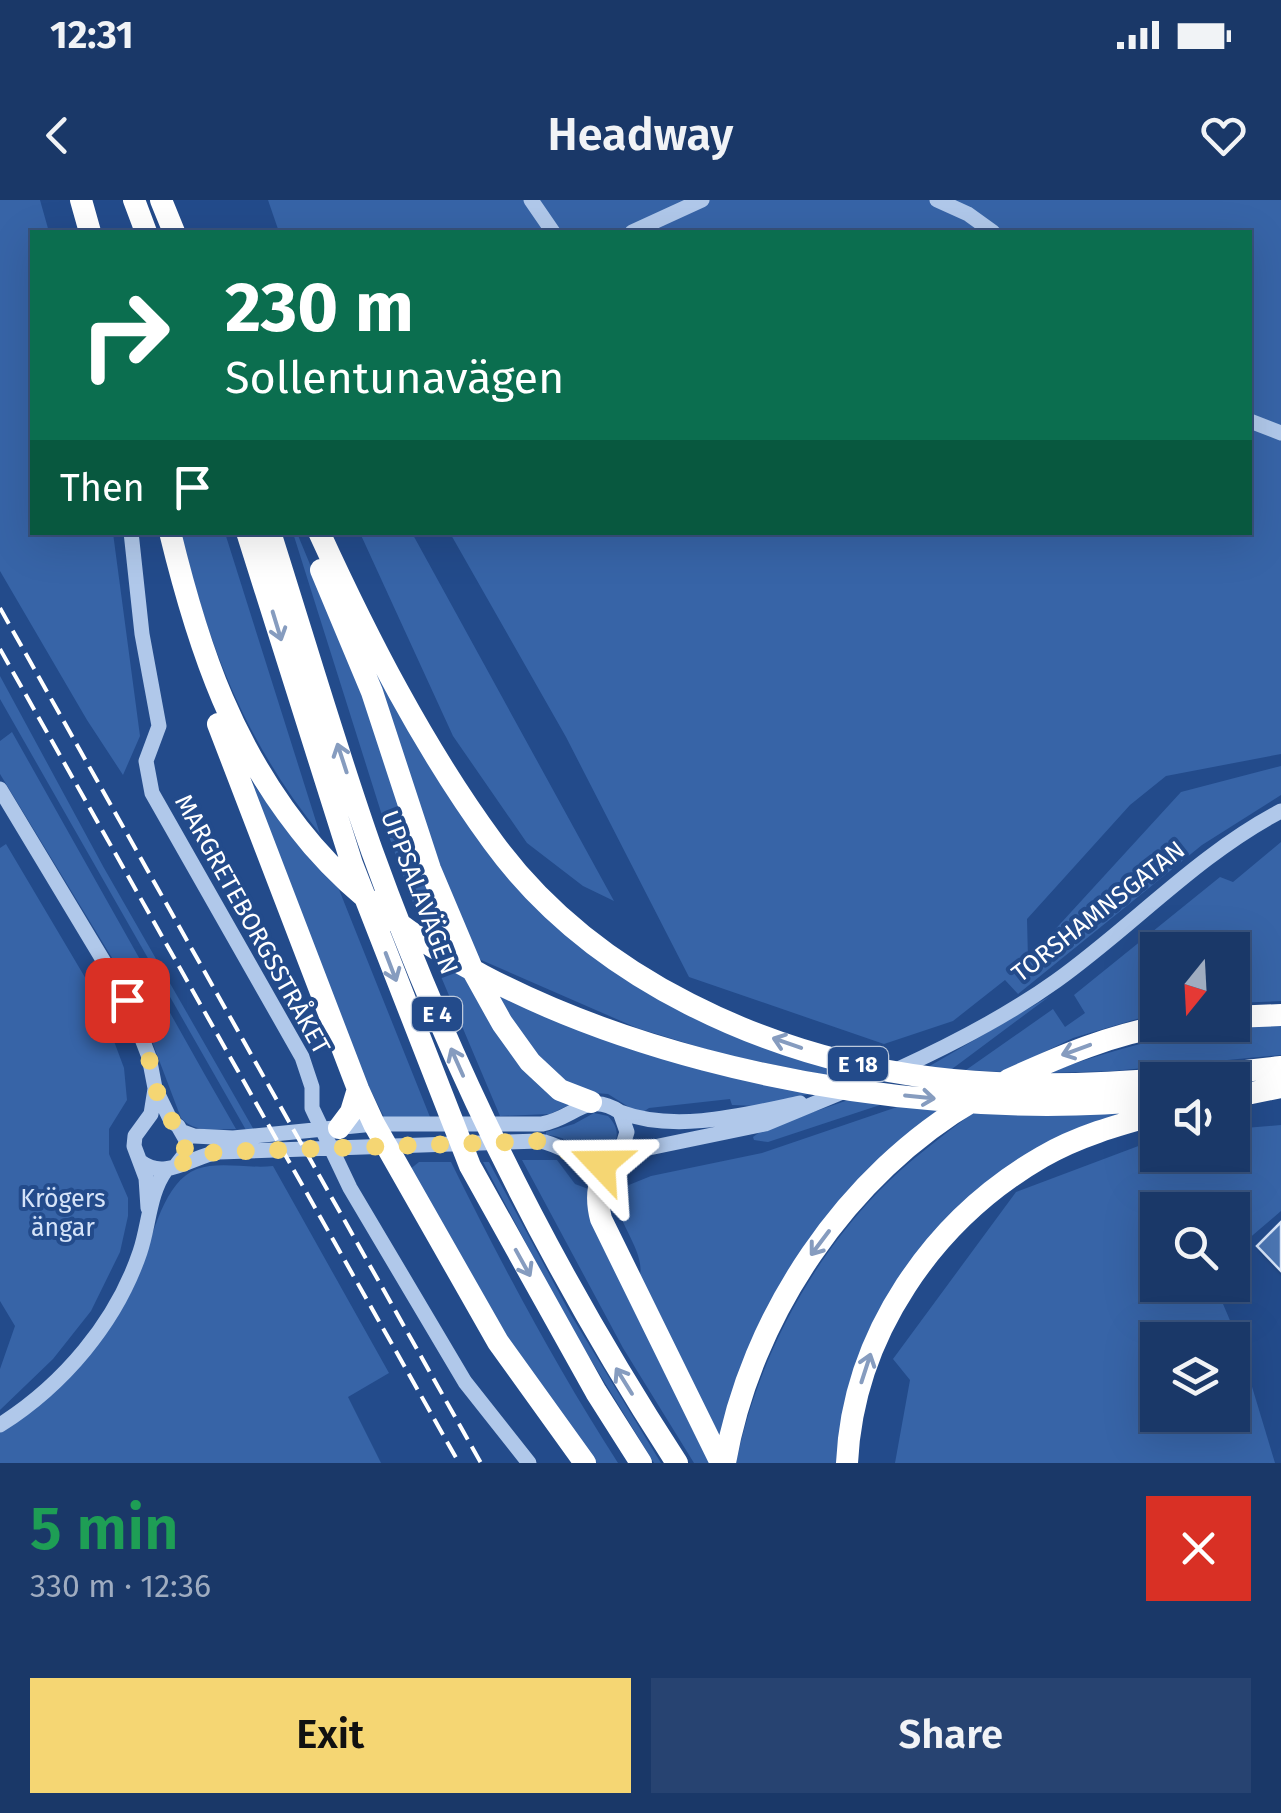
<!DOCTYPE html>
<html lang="en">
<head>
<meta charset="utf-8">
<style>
	:root { --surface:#1a3868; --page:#274371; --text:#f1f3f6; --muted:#9facc0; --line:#38527c; --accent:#f5d673 }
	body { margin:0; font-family:"Fira Sans",sans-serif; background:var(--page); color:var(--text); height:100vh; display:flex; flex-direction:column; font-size:38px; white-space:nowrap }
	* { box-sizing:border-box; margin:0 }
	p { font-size:32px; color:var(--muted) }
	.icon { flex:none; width:55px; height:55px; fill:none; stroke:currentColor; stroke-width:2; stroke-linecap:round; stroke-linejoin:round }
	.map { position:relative; height:1263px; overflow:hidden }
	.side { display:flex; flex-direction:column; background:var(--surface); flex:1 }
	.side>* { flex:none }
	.guide { position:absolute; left:30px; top:30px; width:1222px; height:305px; border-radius:0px; box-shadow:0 10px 40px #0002,0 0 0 2px var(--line); background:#0b6e4f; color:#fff; overflow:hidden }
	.needle { width:65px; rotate:198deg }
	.tools { position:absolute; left:1140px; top:732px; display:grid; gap:20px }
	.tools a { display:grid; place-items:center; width:110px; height:110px; border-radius:0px; background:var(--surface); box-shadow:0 10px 40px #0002,0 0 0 2px var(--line); font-size:50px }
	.pin { position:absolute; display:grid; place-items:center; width:85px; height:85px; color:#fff; margin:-42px; border-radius:20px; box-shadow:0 5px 15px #0006 }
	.me { position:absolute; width:110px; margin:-55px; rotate:293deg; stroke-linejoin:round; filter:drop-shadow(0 0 8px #0008) }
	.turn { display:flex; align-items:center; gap:35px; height:210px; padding:0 30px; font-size:45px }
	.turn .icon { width:130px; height:130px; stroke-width:2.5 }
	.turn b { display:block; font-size:70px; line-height:85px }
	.then { display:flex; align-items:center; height:95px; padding:0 30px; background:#0003; gap:20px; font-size:38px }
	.round { display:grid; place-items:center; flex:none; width:105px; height:105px; border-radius:0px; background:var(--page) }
	.head { display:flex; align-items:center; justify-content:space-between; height:170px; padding:0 30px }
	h1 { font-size:60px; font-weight:600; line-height:75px; color:#1e9e55 }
	.cta { display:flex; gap:20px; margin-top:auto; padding:20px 30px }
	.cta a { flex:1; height:115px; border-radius:0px; background:var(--accent); color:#111; font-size:40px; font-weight:600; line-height:115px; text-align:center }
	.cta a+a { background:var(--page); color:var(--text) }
	.status { display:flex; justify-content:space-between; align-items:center; height:70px; padding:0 50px; background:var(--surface); direction:ltr }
	.status svg { height:28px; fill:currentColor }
	header { display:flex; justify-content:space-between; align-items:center; height:130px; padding:0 30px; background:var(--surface); font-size:45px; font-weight:600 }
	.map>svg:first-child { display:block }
</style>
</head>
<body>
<div class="status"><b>12:31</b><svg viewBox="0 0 49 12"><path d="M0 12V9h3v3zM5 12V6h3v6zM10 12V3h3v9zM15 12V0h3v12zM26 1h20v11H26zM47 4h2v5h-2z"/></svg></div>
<header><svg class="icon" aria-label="back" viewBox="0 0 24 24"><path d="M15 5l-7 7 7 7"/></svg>Headway<svg class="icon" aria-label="heart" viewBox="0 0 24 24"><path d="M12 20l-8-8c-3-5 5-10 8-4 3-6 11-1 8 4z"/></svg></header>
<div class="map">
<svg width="1281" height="1263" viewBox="0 0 1281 1263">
	<defs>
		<filter id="shadow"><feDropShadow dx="5.5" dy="3" stdDeviation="2.5" flood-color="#0009"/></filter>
	</defs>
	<rect width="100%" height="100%" fill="#234b8b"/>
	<path fill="#3764a7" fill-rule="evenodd" d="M0 0H40L49 32H32V332L113 333 140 536 123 575 87 520 0 371Z
		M268 0H1281V554L1166 576 1130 605 1027 719 1028 759 1181 592 1281 566V595L1202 645 1018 794 1005 780 953 821 884 844 689 777 566 537 450 333 1250 332V32H279Z
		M181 333H225L320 634C245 541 209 447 181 333Z
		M293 333H297L360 485 453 745 421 725 386 628Z
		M360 333H412L614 701 583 686 527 643 453 536Z
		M360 431 403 511 578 742 863 874 849 880 722 854 637 828 472 756 449 700Z
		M0 476 104 668 254 930H246L0 499Z
		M12 532 205 875 236 929C216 929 196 934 181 918L134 794 0 574V541Z
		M246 574 294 640 338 687 430 917H384L365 879Z
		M1281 642V801L1233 803 1232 750H1158L1157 813 1073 838 1003 872 966 870 1053 809 1065 827 1085 813 1074 795 1220 677 1233 682Z
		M6 644 99 801 124 868 127 900 109 929V954L128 998V1016L120 1052 91 1111 53 1159 0 1210V1169L15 1126 0 1101V648Z
		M434 760 469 780 573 903 550 914 500 916Z
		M489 790 814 893 757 906 732 905 730 899 649 908 640 914 608 894 583 892 546 869Z
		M1050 796 952 869 928 867Z
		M1281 824V855L1113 871 1048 873C1129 843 1195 828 1281 824Z
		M851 899 883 904 768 942 754 940 753 937 764 929Z
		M900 906 942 910 836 1009 719 1247 640 1075C645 1051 615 1020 614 991L651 976 762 953Z
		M974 912 1117 913 1119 918 1102 923 916 1056 840 1263H736C757 1162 807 1066 878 992 907 962 941 937 974 912Z
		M594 913 608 916C619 927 620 940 609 951 584 960 575 936 546 935V932L574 924Z
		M1281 925V1011L1233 1052 1232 1010H1158V1085H1215L1237 1137 1275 1263H895L910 1180 893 1159 1016 992 1157 939 1158 955H1232L1233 929ZM1158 1140H1232V1215H1158Z
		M522 960H557L575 984 591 990 712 1263H694L623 1148Z
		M419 962H451C502 1065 556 1167 618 1263H593L531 1180 409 970Z
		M483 962H489L571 1115 661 1263H654L567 1121Z
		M273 966 389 1173 348 1197 381 1263H0V1231C53 1187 97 1156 130 1094 150 1058 157 984 197 969 219 961 250 969 273 966Z"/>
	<path fill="#4b74b2" stroke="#d5e3f8" stroke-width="2.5" filter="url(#shadow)" d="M1281 1022V1071L1257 1046Z"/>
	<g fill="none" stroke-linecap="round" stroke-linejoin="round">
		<path stroke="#b0c8ea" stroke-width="15" d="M531 0 553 32
			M937 0 968 14 993 32
			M632 32 702 0
			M1250 221 1281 233
			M131 332 142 434 159 526 146 561 152 593 302 857 312 887V908L350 988 465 1182 529 1263
			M0 589 127 800 149 857 155 888 171 921 178 926 186 940 184 955 177 964
			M896 870C951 845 1007 816 1056 781 1133 726 1197 655 1281 611
			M620 912C675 933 744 915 800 903
			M620 954 765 924 847 890
			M141 962C165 981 192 956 219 952L539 941C570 945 588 976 620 954L627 932 620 912C587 890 575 918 542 924H374L233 938 194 936 183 932
			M148 1008 146 978 134 946 135 936 151 914 155 889
			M0 1225C63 1185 116 1123 140 1052 149 1026 149 993 166 970"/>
		<path stroke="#fff" stroke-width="22" d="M81 0 90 32
			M134 0 146 32
			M161 0 174 32
			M170 332C199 451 233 552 313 646 489 850 900 928 1158 899
			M247 332 352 664 470 966 596 1192 641 1263
			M270 332C304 439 335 546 372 651 450 867 552 1071 677 1263
			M319 332C368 439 424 548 493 642 593 779 769 858 934 878 1049 892 1167 880 1281 867
			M321 370 372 492 430 669 473 771 502 823 530 862 560 890 591 902
			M218 524 358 889 374 924 498 1142 585 1263
			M1232 817 1281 815
			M1008 880C1061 856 1112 834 1169 825
			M1232 897 1281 887
			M339 928 351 912 358 889
			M611 960C598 979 595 996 601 1019L721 1263
			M725 1263C750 1117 847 973 976 899
			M847 1263C853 1135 933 1020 1042 957 1078 936 1118 925 1158 914"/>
		<path stroke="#fff" stroke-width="4" stroke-dasharray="18 8" stroke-linecap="butt" d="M0 408 481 1263
			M0 449 459 1263"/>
	</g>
	<defs><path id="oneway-shaft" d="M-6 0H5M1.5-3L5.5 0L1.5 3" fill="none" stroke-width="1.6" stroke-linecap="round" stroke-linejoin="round" transform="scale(2.5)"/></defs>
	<g stroke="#869cbf">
		<use href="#oneway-shaft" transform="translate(277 426) rotate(73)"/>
		<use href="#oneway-shaft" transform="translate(342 558) rotate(-108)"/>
		<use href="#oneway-shaft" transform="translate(391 767) rotate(69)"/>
		<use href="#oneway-shaft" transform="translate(787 843) rotate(-161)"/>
		<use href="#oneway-shaft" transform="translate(1076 850) rotate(160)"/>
		<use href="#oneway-shaft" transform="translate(457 862) rotate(-114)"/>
		<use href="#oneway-shaft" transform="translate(920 897) rotate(6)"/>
		<use href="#oneway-shaft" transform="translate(820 1043) rotate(127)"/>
		<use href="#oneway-shaft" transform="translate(523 1063) rotate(61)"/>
		<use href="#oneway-shaft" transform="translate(866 1168) rotate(-72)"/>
		<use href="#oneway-shaft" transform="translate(624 1181) rotate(-122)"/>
	</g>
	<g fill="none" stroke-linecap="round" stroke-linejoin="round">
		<path stroke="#f5d673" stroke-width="18" stroke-dasharray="0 32.4" d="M127 800 149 858 155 888 172 921 178 926 186 940 184 955 174 967 202 954 218 952 539 941C563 944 577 962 601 964"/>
	</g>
	<g text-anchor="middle" stroke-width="8" stroke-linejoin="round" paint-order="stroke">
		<g fill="#234b8b" stroke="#bdc9dc" stroke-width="2.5">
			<rect x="412" y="797" width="50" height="34" rx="8"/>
			<rect x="828" y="847" width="60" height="34" rx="8"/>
		</g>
		<g font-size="22" font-weight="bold" fill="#fff">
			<text x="437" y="822">E 4</text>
			<text x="858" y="872">E 18</text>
		</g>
		<g font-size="25" fill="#fff" stroke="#234b8b">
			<text transform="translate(420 692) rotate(69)" y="9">UPPSALAVÄGEN</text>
			<text transform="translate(1098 711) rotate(-38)" y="9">TORSHAMNSGATAN</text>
			<text transform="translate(253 724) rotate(61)" y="9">MARGRETEBORGSSTRÅKET</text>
		</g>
		<g font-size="25" fill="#d5e3f8" stroke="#234b8b">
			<text x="63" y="1007">Krögers<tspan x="63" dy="29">ängar</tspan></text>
		</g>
	</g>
</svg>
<div class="tools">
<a><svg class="needle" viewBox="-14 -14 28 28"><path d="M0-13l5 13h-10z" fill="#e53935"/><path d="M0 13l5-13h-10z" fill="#9facc0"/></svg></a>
<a><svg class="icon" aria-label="sound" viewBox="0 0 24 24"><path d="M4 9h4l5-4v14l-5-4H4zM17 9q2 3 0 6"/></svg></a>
<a><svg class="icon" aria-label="search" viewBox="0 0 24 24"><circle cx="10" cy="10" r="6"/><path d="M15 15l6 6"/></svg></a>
<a><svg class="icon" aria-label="layers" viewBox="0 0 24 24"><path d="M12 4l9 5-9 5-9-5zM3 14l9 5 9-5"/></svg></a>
</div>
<div class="pin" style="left:127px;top:800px;background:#d93025"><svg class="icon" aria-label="arrive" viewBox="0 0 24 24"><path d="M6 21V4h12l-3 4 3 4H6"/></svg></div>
<svg class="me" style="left:601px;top:964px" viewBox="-20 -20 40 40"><path d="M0-17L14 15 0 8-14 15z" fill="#f5d673" stroke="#fff" stroke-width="4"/></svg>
<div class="guide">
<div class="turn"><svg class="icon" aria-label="right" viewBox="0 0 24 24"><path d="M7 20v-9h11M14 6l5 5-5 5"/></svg><div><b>230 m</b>Sollentunavägen</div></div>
<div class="then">Then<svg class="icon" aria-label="arrive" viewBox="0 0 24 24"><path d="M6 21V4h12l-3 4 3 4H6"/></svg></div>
</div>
</div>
<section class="side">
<div class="head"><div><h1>5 min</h1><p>330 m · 12:36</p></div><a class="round" style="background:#d93025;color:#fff"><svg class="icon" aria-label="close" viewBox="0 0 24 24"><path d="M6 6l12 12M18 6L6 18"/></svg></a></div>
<div class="cta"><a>Exit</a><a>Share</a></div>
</section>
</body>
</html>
